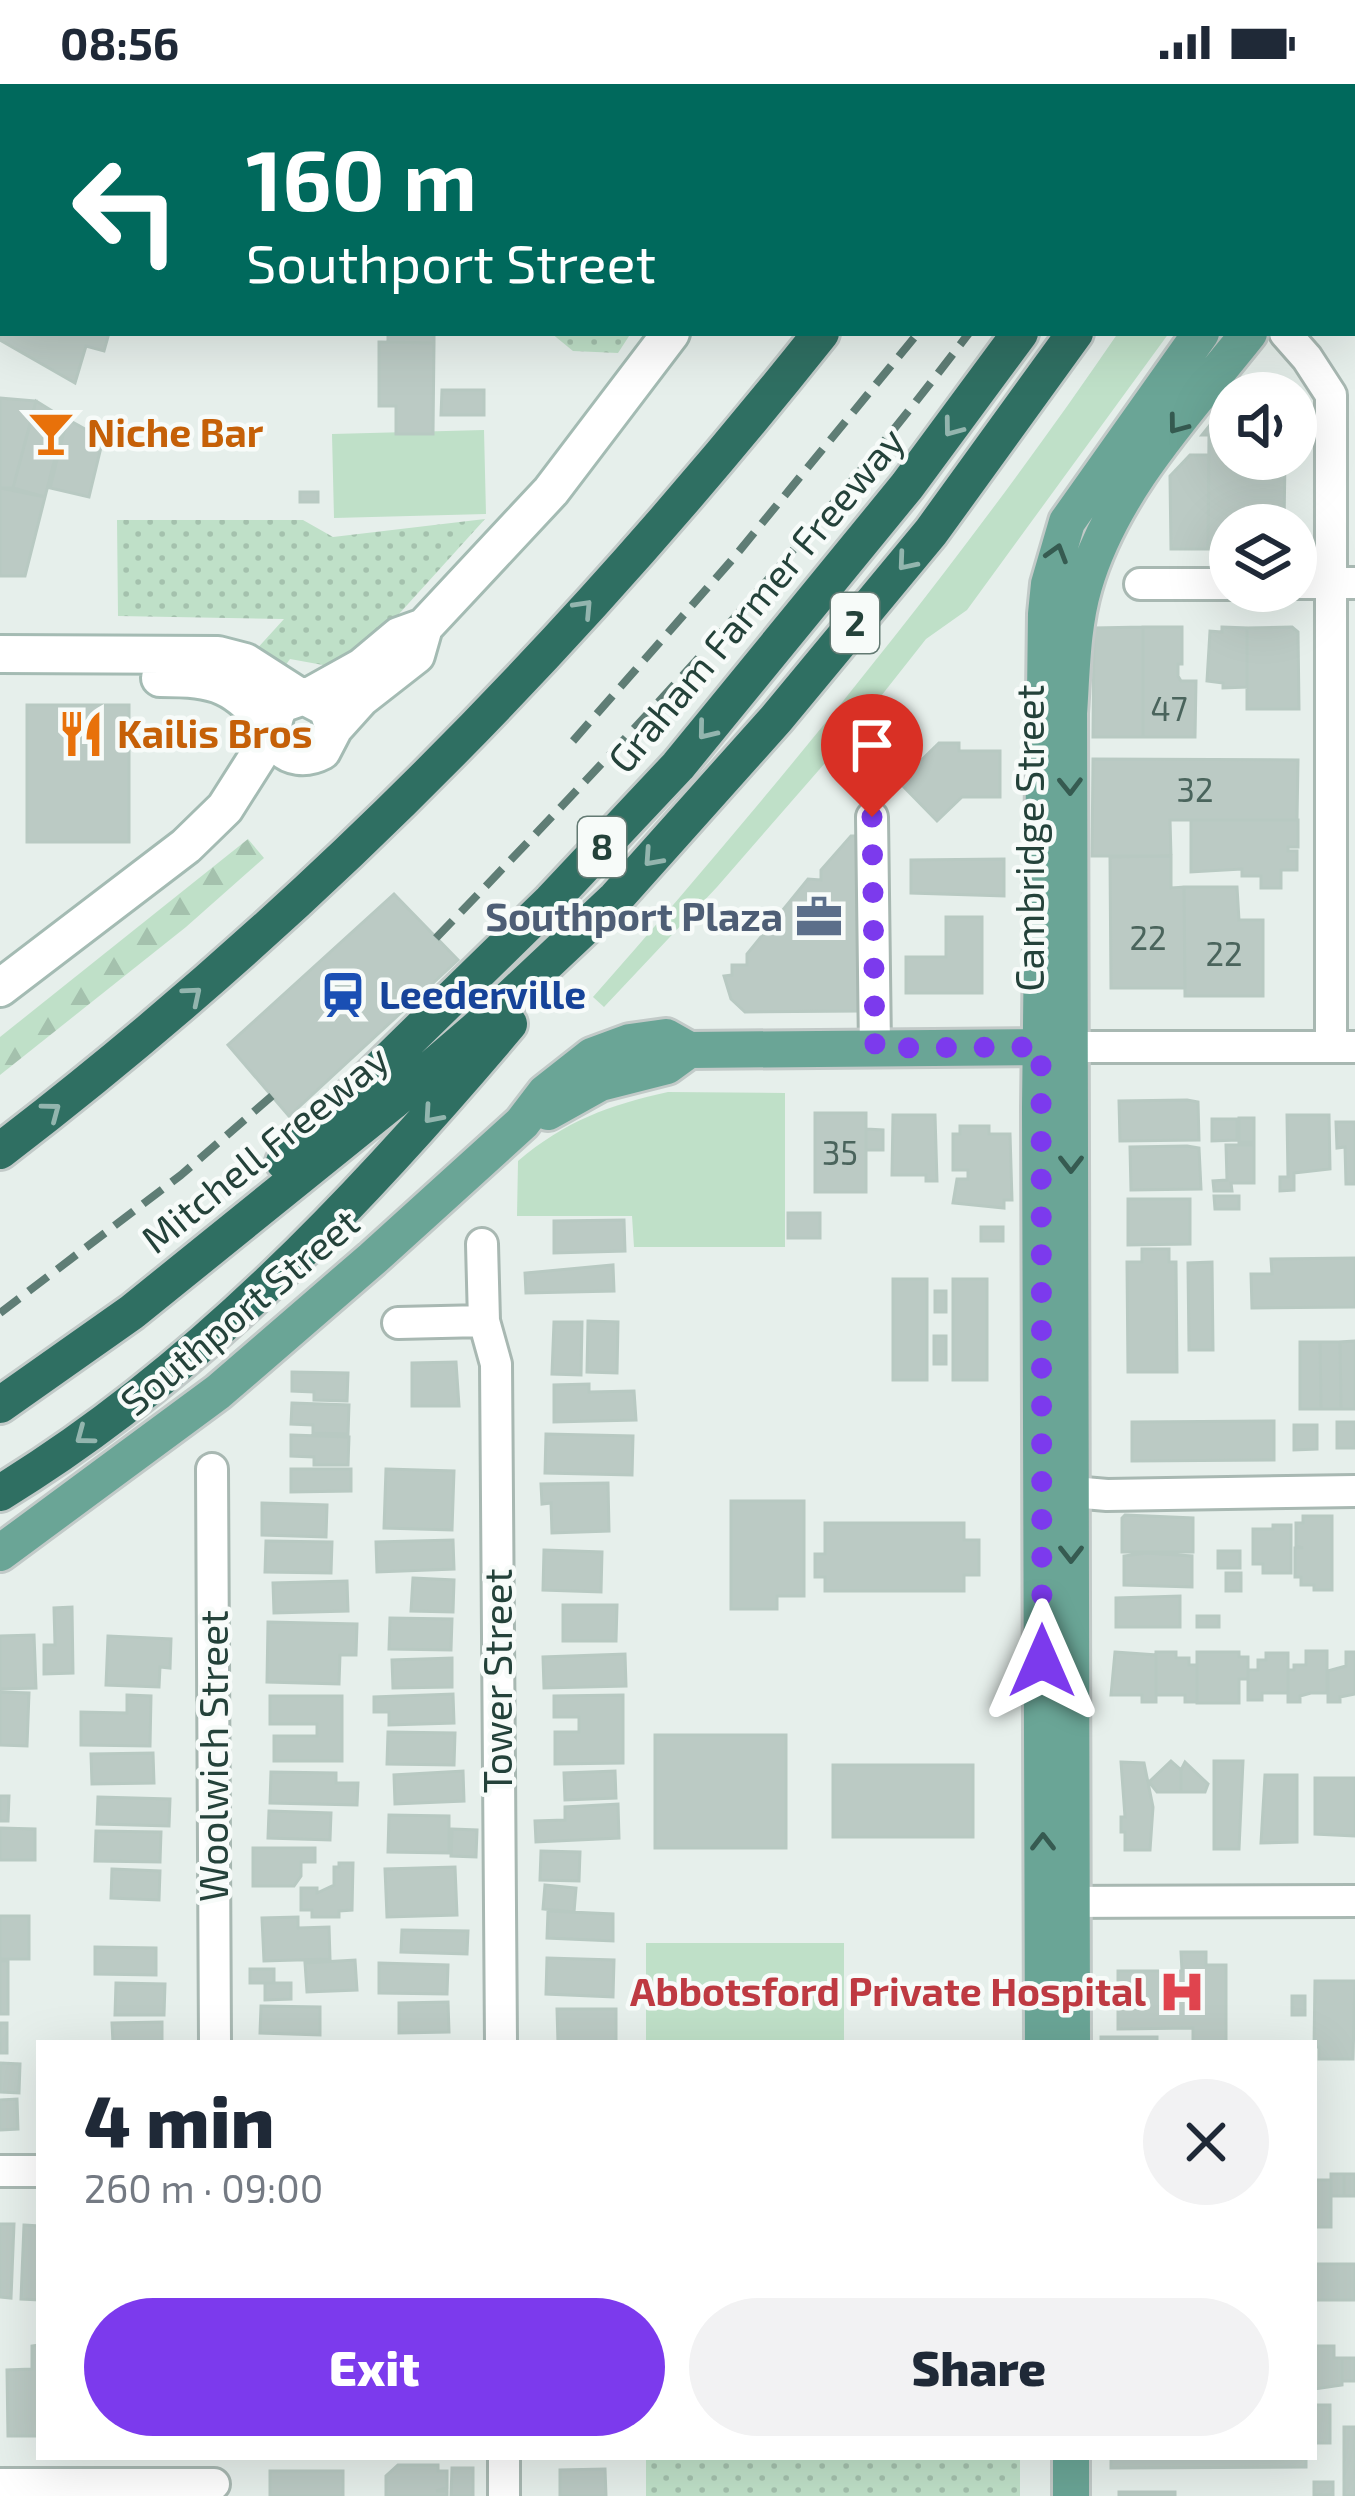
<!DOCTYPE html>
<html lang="en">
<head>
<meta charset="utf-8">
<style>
	:root { --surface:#fff; --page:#f2f2f3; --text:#1f2937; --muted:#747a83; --accent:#7c3aed }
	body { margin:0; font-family:"Exo 2",sans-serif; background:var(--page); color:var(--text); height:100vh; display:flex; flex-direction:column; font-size:45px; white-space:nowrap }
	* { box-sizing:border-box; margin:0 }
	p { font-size:39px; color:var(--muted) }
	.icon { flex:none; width:66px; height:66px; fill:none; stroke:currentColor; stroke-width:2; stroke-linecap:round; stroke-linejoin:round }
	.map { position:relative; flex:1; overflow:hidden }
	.details { position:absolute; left:36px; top:1956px; width:1281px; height:420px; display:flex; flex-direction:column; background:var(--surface); border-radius:0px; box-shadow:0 12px 48px #0002 }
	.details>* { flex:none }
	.hud { position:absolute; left:0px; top:0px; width:1356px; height:252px; box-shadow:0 12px 48px #0002; background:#00695c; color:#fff; overflow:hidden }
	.controls { position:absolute; left:1209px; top:288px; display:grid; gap:24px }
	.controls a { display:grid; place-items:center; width:108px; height:108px; border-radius:50%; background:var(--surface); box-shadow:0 12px 48px #0002; font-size:60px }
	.pin { position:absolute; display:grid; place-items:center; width:102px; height:102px; color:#fff; margin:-123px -51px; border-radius:50% 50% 50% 0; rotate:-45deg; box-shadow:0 0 12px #0007 }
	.pin .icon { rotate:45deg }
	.me { position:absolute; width:132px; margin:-66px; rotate:0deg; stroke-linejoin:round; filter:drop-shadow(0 0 9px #0008) }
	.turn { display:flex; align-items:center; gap:42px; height:252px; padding:0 48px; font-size:54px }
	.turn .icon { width:156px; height:156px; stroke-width:2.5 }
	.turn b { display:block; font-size:84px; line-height:102px }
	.round { display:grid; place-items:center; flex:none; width:126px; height:126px; border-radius:63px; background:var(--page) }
	.summary { display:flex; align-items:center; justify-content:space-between; height:204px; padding:0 48px }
	h1 { font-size:72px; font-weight:800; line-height:90px }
	.action { display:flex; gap:24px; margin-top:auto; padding:24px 48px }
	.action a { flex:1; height:138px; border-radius:72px; background:var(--accent); color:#fff; font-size:48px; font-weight:800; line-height:138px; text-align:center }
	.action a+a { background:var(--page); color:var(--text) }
	.status { display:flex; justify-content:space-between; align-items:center; height:84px; padding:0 60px; background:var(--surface); direction:ltr }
	.status svg { height:33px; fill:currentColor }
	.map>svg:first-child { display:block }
</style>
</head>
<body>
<div class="status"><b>08:56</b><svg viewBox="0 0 49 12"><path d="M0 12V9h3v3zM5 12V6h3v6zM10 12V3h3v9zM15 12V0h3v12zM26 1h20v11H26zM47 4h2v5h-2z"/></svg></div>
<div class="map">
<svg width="1355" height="2412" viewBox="0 0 1355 2412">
	<defs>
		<pattern id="forest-firs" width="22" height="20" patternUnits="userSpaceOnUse" patternTransform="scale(3)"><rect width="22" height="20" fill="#bfe0c8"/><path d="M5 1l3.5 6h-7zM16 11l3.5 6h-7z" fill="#a4c1ad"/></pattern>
		<pattern id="park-dots" width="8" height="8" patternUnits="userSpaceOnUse" patternTransform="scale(3)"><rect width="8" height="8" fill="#bfe0c8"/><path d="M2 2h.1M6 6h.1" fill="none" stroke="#a4c1ad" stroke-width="1.8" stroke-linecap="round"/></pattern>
	</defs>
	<rect width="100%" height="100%" fill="#e6efeb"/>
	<path fill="#bfe0c8" d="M1118 249H1169L967 526 926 555 859 640 717 803 604 923 593 913C779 701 959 482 1118 249Z
		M484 346 486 430 334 434 332 350Z
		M668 1008 785 1009V1163H634L632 1132H517L518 1077C565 1037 609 1021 668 1008Z
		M646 1859H844V1959H646Z"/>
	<path fill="url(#forest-firs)" d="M248 755 264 774 186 843 0 991V953Z"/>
	<path fill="url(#park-dots)" d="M551 249H631L618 269 573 267Z
		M485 435 389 541 334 583 290 575 280 589 253 569 284 535 118 532 117 436H303L333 453Z
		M646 2373H1020V2412H646Z"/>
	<path fill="#bbcac4" stroke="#b8c9c2" stroke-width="3" d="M16 0H96L15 3Z
		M285 0H429V3H285Z
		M3 24V95L0 93Z
		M0 169 3 249H109L104 267 86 262 75 299 0 256Z
		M388 249H434V259L388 258Z
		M379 258 434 259 433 350H396V322H379Z
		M1251 299 1280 309H1235L1241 301Z
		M442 306H484V331H441Z
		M0 314 36 317 13 404H0Z
		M1230 316V375H1285L1284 441H1230V465H1208L1209 351H1202Z
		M36 317 65 335 45 413 13 404Z
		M67 335 103 355 89 413 50 404Z
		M1190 371H1209L1208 465H1171L1170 392Z
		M0 404 45 413 25 492H0Z
		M300 408H318V418H300Z
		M1143 543V653H1093L1094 544Z
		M1143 543H1182V580H1178V592L1181 597H1196L1195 653H1143Z
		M1222 543 1247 544V603L1223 604V599L1207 597 1210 547 1222 548Z
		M1292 543 1298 548 1299 625H1247V544Z
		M27 621H129V758H27Z
		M939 659H959V667H1000V713H962L937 737 899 698Z
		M1093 675 1298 676 1297 736H1170L1171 772H1092Z
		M1191 736H1298V763H1288V767H1297V786H1281V804H1261V792H1242V785L1191 788Z
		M851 752H857L860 795 859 927 745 928 731 915 724 892 732 891V881H747V870L808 795 821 796V786Z
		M1171 772V804L1184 803 1185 904H1111L1110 773Z
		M1004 775V812L911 809V776Z
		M1184 803H1237L1239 836H1263V912H1185Z
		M394 810 458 876 289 1032 228 961Z
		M946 833H982V909H906V873H946Z
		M1187 1016 1198 1018 1199 1056 1120 1057 1119 1017Z
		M815 1029H866V1108H815Z
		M893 1031H935L937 1097H926V1091H892Z
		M1287 1031H1329L1330 1085 1294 1089V1106L1280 1107V1093H1288Z
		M1239 1034H1254V1058H1239Z
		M1212 1035H1237V1056L1212 1057Z
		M1336 1038H1354L1355 1041V1100H1346L1345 1063 1337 1064Z
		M960 1042H989V1050H1010L1012 1116H1004V1124L953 1119 957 1095H968V1086H953V1050H960Z
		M866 1045 883 1046V1066H866Z
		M1226 1061H1254V1099H1231L1232 1107H1214L1213 1097 1227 1096Z
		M1187 1062 1199 1064 1201 1105 1131 1106 1130 1063Z
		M1214 1112H1239V1125H1215Z
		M1128 1115H1190V1160L1128 1161Z
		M788 1129H820V1154H788Z
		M624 1136 625 1167 554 1169V1137Z
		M981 1143H1003V1157H981Z
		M1142 1165H1169V1178H1176L1177 1288H1128L1127 1178H1142Z
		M1355 1174V1223L1252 1224 1251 1190H1272L1271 1175Z
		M1212 1178 1213 1266H1189L1188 1179Z
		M613 1181 614 1207 526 1209 525 1189Z
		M893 1195H927V1296H893Z
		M953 1195H987V1296H953Z
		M935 1207H946V1228H935Z
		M588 1237 618 1238 617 1289 587 1288Z
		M554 1238H582L581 1291 552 1290Z
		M934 1252H946V1280H934Z
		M1355 1257V1325H1341L1340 1258Z
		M1300 1258H1320L1321 1325H1300Z
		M1320 1258H1340L1341 1325H1321Z
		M456 1278 459 1322H412V1279Z
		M292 1288 348 1289 347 1317 314 1316V1308L292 1307Z
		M589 1300V1308L634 1307 636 1336 554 1338V1301Z
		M292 1319 349 1321 348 1350 313 1349V1341L291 1340Z
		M1274 1337V1376L1132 1377V1338Z
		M1337 1338H1355V1364H1337Z
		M1294 1341H1317V1365L1294 1366Z
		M546 1350 633 1352 632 1391 545 1389Z
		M291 1351 349 1353 348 1381H314V1373L291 1372Z
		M291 1385H351V1407L291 1408Z
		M386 1385 454 1387 452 1446 384 1444Z
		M608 1399 609 1447 552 1449 551 1419 542 1420 541 1400Z
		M731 1417H804V1512H777V1525H731Z
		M262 1419 327 1421 326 1453 262 1451Z
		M1125 1431 1193 1434V1468H1122V1434Z
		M1303 1432H1332V1506H1314V1501H1301V1493H1295V1464H1303L1296 1462V1439H1303Z
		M825 1439H964V1456H979V1491H964V1507H825V1493H815V1470H825Z
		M1273 1441H1291V1489H1263V1480H1253V1445H1273Z
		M453 1456 454 1485 377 1488 376 1458Z
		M266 1457 332 1458 331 1489 265 1488Z
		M544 1466 602 1468 601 1508 543 1506Z
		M1218 1467H1240V1484H1218Z
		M1146 1469 1192 1472V1503L1124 1501V1472Z
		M1226 1489H1241V1507H1226Z
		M413 1494 454 1496 453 1528 411 1527Z
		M347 1497 348 1527 274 1529 273 1499Z
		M1180 1512V1543H1116V1514Z
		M563 1521H617L616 1557H563Z
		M72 1523 73 1589 44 1590V1561H55L54 1524Z
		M1197 1532H1219V1543H1197Z
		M390 1534 452 1535 451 1566 389 1565Z
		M268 1538 357 1540 356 1571H340L339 1600 267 1598Z
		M34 1551 36 1604 0 1605V1552Z
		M108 1552 171 1555 170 1584 160 1583 159 1603 106 1601Z
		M1306 1567H1327V1609H1311L1300 1612V1618H1288V1586H1294V1581H1306Z
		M1115 1568 1156 1571V1618H1142V1611H1111Z
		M1156 1568H1176V1574H1189V1581H1197V1618H1185V1611H1156Z
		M1197 1568H1239V1573H1248V1595H1239V1619H1197Z
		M1346 1568H1355V1610L1340 1613V1618H1328V1587L1346 1582Z
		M1266 1569H1288V1609H1262V1616H1248V1586H1258V1576H1266Z
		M625 1570 626 1602 544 1604 543 1573Z
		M452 1574V1603L393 1604 392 1576Z
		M0 1608 29 1609 27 1662 0 1661Z
		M453 1610 454 1639 389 1641V1628H374V1613Z
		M127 1611 151 1612 150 1662 81 1661V1628L127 1629Z
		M623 1611V1679L555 1680V1648H579V1633H554V1612Z
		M270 1612H342V1677H274V1652H317V1640H270Z
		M388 1648 455 1649 454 1681 387 1680Z
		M655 1651H786V1764H655Z
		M153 1669 154 1699 92 1700 91 1670Z
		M1171 1677 1181 1686V1708H1157L1149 1698Z
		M1214 1677H1243L1239 1765H1214Z
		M1121 1678 1144 1679 1153 1723 1150 1766H1125V1748H1121V1733H1125Z
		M1185 1678 1208 1700 1205 1708H1181V1686Z
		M833 1681H973V1753H833Z
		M463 1687 464 1717 395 1720 394 1691Z
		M615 1687 616 1714 565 1716 564 1689Z
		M271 1688 336 1689V1699H358L357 1721 270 1719Z
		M1265 1691H1297V1758L1261 1759Z
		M1315 1694H1355V1752L1315 1750Z
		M0 1712H9L8 1737H0Z
		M98 1713 170 1715 169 1742 97 1740Z
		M618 1720 619 1754 536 1758 535 1737 565 1736V1723Z
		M269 1727 331 1729 330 1756 268 1754Z
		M389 1731 449 1732V1769L388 1768Z
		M0 1744 35 1745V1776H0Z
		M452 1745 477 1746 476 1773 451 1772Z
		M96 1747 161 1748 160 1778 95 1777Z
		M253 1764H315V1778H301V1792L294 1802H253Z
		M541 1767 580 1768 579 1797 540 1796Z
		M339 1779H353L352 1826 339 1827V1833H312V1826H301V1804H317V1809L334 1801V1783H339Z
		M455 1783 457 1831 387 1833 385 1785Z
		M112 1785 160 1787 159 1816 111 1814Z
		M545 1801 576 1804 574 1828 543 1825Z
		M548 1827 613 1830V1857L547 1854Z
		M0 1832H29V1875H0Z
		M298 1833V1844L329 1843 330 1875 264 1877 262 1834Z
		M402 1846 468 1847 467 1870 401 1868Z
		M95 1863 156 1864V1891L95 1890Z
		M1181 1868H1206V1881H1226V1959H1193V1944L1118 1945V1887H1182Z
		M547 1874 614 1876 613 1913 546 1910Z
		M355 1876 357 1906 307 1908 305 1879Z
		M0 1877H8V1930H0Z
		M379 1879 448 1881 447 1910 379 1909Z
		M250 1885H274V1899H250Z
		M1315 1897H1355L1353 1975H1319V1963H1314Z
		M116 1899 165 1900 164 1931H115Z
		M265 1899H291V1915L265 1916Z
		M1292 1912H1305V1931H1292Z
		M448 1918 449 1948 399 1949V1919Z
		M261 1922 320 1923V1951L260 1949Z
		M557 1925H616V1959H558Z
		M162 1938V1959H113L112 1939Z
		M0 1939H7V1969H0Z
		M1101 1953H1157V1959H1101Z
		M0 1979 20 1980 19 2009 0 2008Z
		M17 2015 18 2045 0 2046V2016Z
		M1331 2090H1344V2112H1331Z
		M1344 2090H1355V2112H1344Z
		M1314 2096H1331V2143H1314Z
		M0 2140H14L11 2214 0 2213Z
		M24 2141 39 2142V2216L21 2215Z
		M1314 2180H1355V2216H1314Z
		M39 2261V2352H8L7 2286 32 2285V2262Z
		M1314 2262H1334V2274H1342V2301L1314 2305Z
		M1342 2274H1355V2297H1342Z
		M1314 2321H1330V2359H1314Z
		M1344 2343H1355V2412H1344Z
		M1111 2373H1306V2383L1111 2384Z
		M398 2381H438V2387H447V2404L436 2407H447V2412H386V2392Z
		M452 2384H473V2412H451Z
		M605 2385 606 2412H560V2386Z
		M270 2387H343V2412H270Z
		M1314 2398H1333V2411H1314Z
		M1119 2408H1175V2412H1119Z"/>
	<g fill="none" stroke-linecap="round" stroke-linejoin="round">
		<defs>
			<path id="minor" d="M1285 249 1307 274 1331 311V963
				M1296 499H1355
				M1140 500H1230
				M872 733 875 964
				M1049 963H1355
				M482 1160 484 1237 496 1280 501 1959
				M398 1239 484 1237
				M212 1385 215 1959
				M1050 1406 1107 1411 1355 1407
				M1049 1818 1355 1817
				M0 2087H39
				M504 2373V2412
				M0 2400H214"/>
			<path id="secondary" d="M831 3 834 0
				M0 570 218 571 245 578 298 612
				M160 594C218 594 235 600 272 646
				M310 612 362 583 399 552 424 543
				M334 644 327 624 304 612 281 620C259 653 288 685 322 667L334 644 361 614 416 571 424 543 551 407 671 249
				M0 904 186 762 225 724 272 650"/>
			<path id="primary" d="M1353 24 1355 21
				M1353 104 1355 101
				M548 1028 600 999 667 982 689 966
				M0 1469 218 1308 372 1175 522 1039 545 1009 592 972 630 958 666 953 689 966 1041 963
				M1043 1959 1040 1023 1046 530 1049 500 1067 438 1201 249
				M1072 1959 1069 629C1072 587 1072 543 1084 502 1112 405 1188 326 1249 249
				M1071 2412V2373"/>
			<path id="motorway" d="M1008 3 1010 0
				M1182 3 1184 0
				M1229 3 1231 0
				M0 1067C307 832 580 552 821 249
				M284 1078 551 817 678 682 907 402 1020 249
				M0 1321 132 1228 392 1018 479 943 616 814 776 635 931 448 1075 249
				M0 1409C196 1290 362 1114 509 940"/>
		</defs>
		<use href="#minor" stroke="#a8b8b2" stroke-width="36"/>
		<use href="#secondary" stroke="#a4bbb3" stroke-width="42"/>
		<use href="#primary" stroke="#c2cac8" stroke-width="42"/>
		<use href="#motorway" stroke="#c2cac8" stroke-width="42"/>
		<use href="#minor" stroke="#fff" stroke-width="30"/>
		<use href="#secondary" stroke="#fff" stroke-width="36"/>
		<use href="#primary" stroke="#6aa596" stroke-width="36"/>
		<use href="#motorway" stroke="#2f6f62" stroke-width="36"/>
		<path stroke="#5f7d75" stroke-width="8" stroke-dasharray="24 12" stroke-linecap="butt" d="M1095 3 1096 0
			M1139 3 1141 0
			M573 657 731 477 918 249
			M436 854C622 661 807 463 969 249
			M0 1229 181 1091 272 1012"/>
	</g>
	<defs><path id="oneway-chevron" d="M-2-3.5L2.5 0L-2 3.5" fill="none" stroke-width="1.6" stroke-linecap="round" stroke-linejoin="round" transform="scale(3)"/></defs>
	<g stroke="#365b51">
		<use href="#oneway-chevron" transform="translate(1177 341) rotate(127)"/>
		<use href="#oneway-chevron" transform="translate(1057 469) rotate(-73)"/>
		<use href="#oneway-chevron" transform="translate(1070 702) rotate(89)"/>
		<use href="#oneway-chevron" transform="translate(1071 1080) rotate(90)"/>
		<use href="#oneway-chevron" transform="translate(1071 1470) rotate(90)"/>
		<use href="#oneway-chevron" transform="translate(1043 1758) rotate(-90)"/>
	</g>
	<g stroke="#93b5ae">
		<use href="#oneway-chevron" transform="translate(952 344) rotate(127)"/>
		<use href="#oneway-chevron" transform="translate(906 478) rotate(130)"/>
		<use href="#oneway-chevron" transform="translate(584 524) rotate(-47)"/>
		<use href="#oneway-chevron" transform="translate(706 647) rotate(129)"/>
		<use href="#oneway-chevron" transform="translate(652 774) rotate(132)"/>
		<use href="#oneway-chevron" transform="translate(193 911) rotate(-40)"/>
		<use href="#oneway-chevron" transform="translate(52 1027) rotate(-37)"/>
		<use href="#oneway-chevron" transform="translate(432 1031) rotate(131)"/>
		<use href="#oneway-chevron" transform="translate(84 1352) rotate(143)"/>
	</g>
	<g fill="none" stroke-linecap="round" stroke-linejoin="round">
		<path stroke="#7c3aed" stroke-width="21" stroke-dasharray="0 37.8" d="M872 733 875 964 1041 963 1042 1577"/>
	</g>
	<defs>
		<symbol id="bar-bare" viewBox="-9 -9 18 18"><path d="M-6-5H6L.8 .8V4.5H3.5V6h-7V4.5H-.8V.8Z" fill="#e8710a" stroke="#f7fbf9" stroke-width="2.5" paint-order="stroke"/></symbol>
		<symbol id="restaurant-bare" viewBox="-9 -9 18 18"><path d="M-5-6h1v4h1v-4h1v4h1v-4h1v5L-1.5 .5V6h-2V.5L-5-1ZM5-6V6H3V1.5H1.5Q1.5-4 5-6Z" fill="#e8710a" stroke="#f7fbf9" stroke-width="2.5" paint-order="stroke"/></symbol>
		<symbol id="office-bare" viewBox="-9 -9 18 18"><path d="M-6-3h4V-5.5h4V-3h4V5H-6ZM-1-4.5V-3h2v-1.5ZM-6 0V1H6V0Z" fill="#5c6f8a" stroke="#f7fbf9" stroke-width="2.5" paint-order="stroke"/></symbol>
		<symbol id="station-bare" viewBox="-9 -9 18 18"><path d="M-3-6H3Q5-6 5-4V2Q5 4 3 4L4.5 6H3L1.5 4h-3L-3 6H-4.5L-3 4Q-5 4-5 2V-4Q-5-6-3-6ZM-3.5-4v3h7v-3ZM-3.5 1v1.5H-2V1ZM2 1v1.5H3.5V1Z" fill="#1a4fb4" stroke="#f7fbf9" stroke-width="2.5" paint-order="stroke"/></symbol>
		<symbol id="hospital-bare" viewBox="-9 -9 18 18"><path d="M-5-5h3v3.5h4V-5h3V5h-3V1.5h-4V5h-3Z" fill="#e0444e" stroke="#f7fbf9" stroke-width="2.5" paint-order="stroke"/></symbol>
	</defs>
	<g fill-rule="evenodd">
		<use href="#bar-bare" x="18" y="316" width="66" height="66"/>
		<use href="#restaurant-bare" x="48" y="617" width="66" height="66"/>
		<use href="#office-bare" x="786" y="800" width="66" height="66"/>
		<use href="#station-bare" x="310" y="878" width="66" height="66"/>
		<use href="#hospital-bare" x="1149" y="1875" width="66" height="66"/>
	</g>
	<g text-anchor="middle" stroke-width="9" stroke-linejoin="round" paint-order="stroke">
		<g font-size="33" fill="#4a645c">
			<text x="1169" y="637">47</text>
			<text x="1195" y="718">32</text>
			<text x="1148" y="866">22</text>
			<text x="1224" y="882">22</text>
			<text x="840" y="1081">35</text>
		</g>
		<g fill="#f7fbf9" stroke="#637a73" stroke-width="3">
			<rect x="831" y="509" width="48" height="60" rx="9"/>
			<rect x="578" y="733" width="48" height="60" rx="9"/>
		</g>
		<g font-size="36" font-weight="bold" fill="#24423a">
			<text x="855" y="552">2</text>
			<text x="602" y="776">8</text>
		</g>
		<g font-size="39" font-weight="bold" fill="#c56008" stroke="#f7fbf9" text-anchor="start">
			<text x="87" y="363">Niche Bar</text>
			<text x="117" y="664">Kailis Bros</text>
		</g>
		<g font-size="39" fill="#24423a" stroke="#f7fbf9">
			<text transform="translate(756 516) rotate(-50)" y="14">Graham Farmer Freeway</text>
			<text transform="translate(1030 754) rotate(-90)" y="14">Cambridge Street</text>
			<text transform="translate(265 1065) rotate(-39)" y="14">Mitchell Freeway</text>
			<text transform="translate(240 1228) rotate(-40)" y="14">Southport Street</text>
			<text transform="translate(498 1597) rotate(-90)" y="14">Tower Street</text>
			<text transform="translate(214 1672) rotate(-90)" y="14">Woolwich Street</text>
		</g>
		<g font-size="39" font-weight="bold" fill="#4e5e75" stroke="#f7fbf9" text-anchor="end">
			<text x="783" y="847">Southport Plaza</text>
		</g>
		<g font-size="39" font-weight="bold" fill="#164399" stroke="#f7fbf9" text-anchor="start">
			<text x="379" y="925">Leederville</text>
		</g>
		<g font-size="39" font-weight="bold" fill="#be3a42" stroke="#f7fbf9" text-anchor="end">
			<text x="1146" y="1922">Abbotsford Private Hospital</text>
		</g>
	</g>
</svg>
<div class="controls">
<a><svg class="icon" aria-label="sound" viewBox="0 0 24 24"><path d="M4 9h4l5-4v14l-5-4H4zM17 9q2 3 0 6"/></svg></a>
<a><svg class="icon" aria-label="layers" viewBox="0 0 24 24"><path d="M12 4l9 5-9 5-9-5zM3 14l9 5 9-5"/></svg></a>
</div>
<div class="pin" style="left:872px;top:733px;background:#d93025"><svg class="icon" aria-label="arrive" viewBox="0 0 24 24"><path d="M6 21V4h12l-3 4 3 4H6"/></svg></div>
<svg class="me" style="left:1042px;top:1577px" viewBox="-20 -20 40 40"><path d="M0-17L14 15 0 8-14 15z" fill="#7c3aed" stroke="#fff" stroke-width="4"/></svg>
<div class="hud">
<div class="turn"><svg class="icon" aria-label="left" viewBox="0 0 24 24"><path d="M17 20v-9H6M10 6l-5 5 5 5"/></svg><div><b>160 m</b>Southport Street</div></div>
</div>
<section class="details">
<div class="summary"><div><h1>4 min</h1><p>260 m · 09:00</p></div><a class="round"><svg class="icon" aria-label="close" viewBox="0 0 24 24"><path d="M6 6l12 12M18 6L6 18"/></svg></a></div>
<div class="action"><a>Exit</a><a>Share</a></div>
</section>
</div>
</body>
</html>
